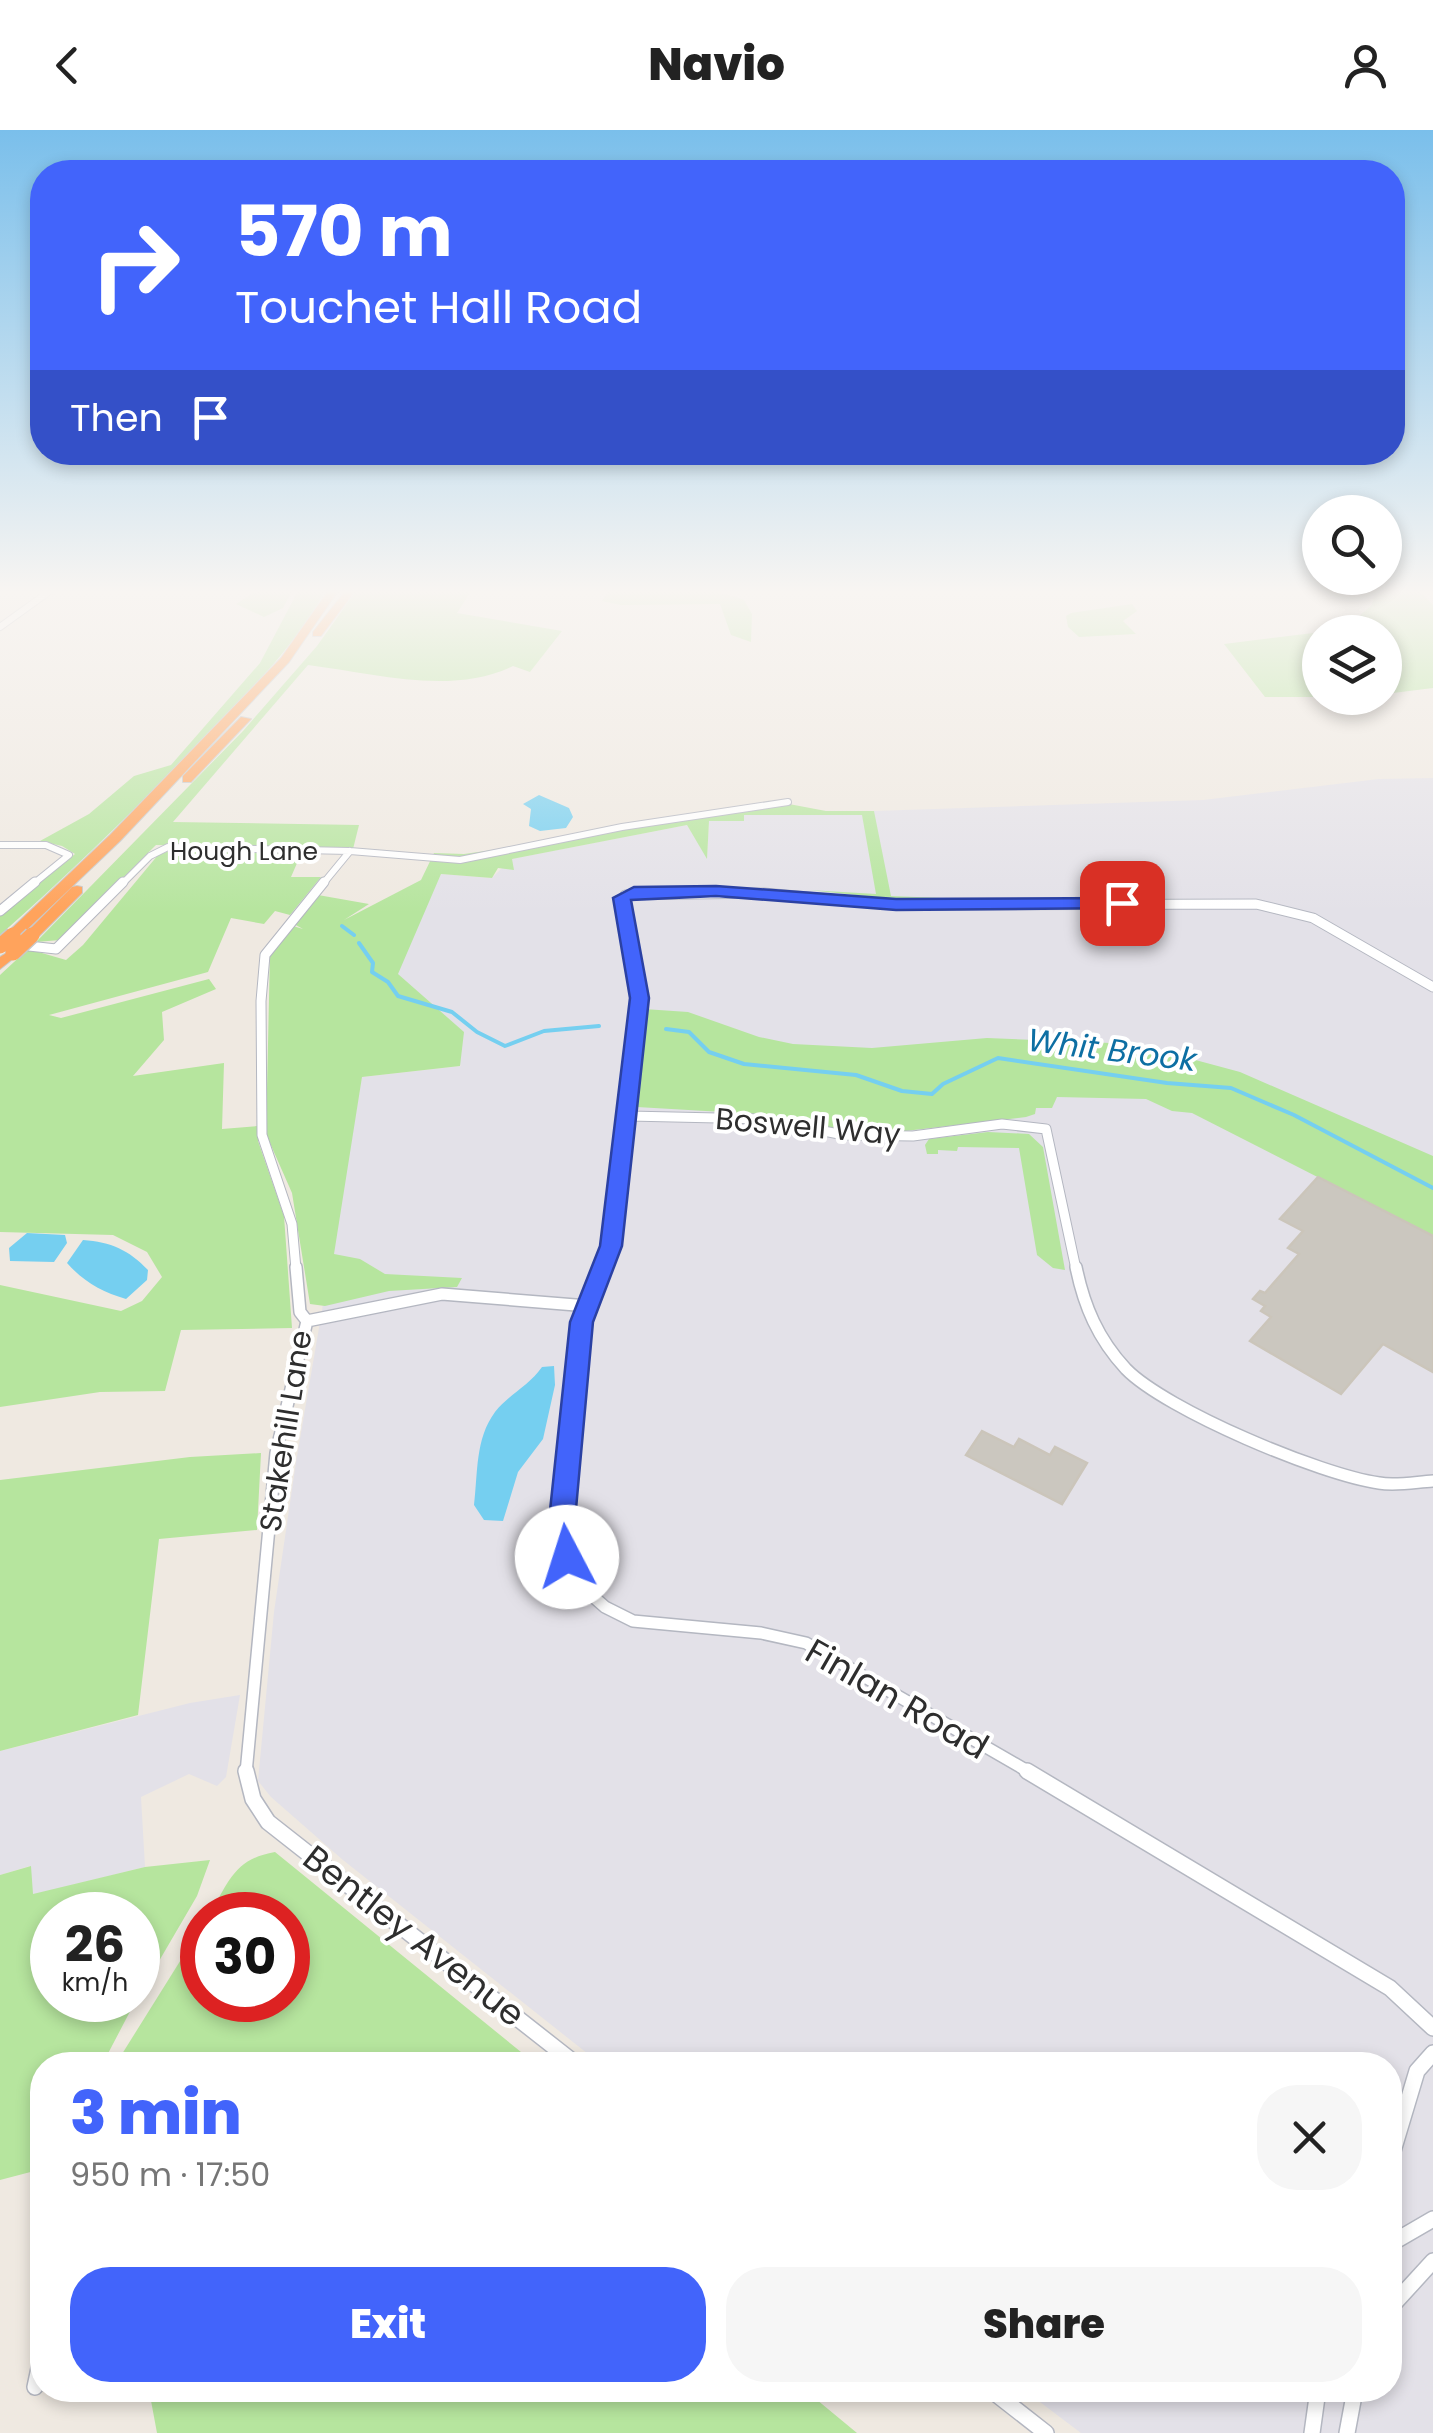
<!DOCTYPE html>
<html lang="en">
<head>
<meta charset="utf-8">
<style>
	:root { --surface:#fff; --page:#f6f6f6; --text:#222; --muted:#767676; --accent:#4264fb }
	body { margin:0; font-family:Poppins,sans-serif; background:var(--page); color:var(--text); height:100vh; display:flex; flex-direction:column; font-size:38px; white-space:nowrap }
	* { box-sizing:border-box; margin:0 }
	p { font-size:32px; color:var(--muted) }
	.icon { flex:none; width:55px; height:55px; fill:none; stroke:currentColor; stroke-width:2; stroke-linecap:round; stroke-linejoin:round }
	.map { position:relative; flex:1; overflow:hidden }
	.sheet { position:absolute; left:30px; top:1922px; width:1372px; height:350px; display:flex; flex-direction:column; background:var(--surface); border-radius:40px; box-shadow:0 5px 15px #0003 }
	.sheet>* { flex:none }
	.hud { position:absolute; left:30px; top:30px; width:1375px; height:305px; border-radius:40px; box-shadow:0 5px 15px #0003; background:#4264fb; color:#fff; overflow:hidden }
	.fabs { position:absolute; left:1302px; top:365px; display:grid; gap:20px }
	.fabs a { display:grid; place-items:center; width:100px; height:100px; border-radius:50%; background:var(--surface); box-shadow:0 5px 15px #0003; font-size:50px }
	.speed { position:absolute; left:30px; top:1762px; display:flex; gap:20px; font-size:50px; font-weight:700; text-align:center }
	.speed>* { display:grid; place-content:center; width:130px; height:130px; border-radius:50%; background:var(--surface); box-shadow:0 5px 15px #0003; line-height:1 }
	.speed small { font-size:25px; font-weight:400 }
	.speed .limit { border:15px solid #d22; background:#fff; color:#111 }
	.pin { position:absolute; display:grid; place-items:center; width:85px; height:85px; color:#fff; margin:-42px; border-radius:20px; box-shadow:0 5px 15px #0006 }
	.me { position:absolute; width:110px; margin:-55px; rotate:355deg; stroke-linejoin:round; filter:drop-shadow(0 0 8px #0008) }
	.turn { display:flex; align-items:center; gap:35px; height:210px; padding:0 40px; font-size:45px }
	.turn .icon { width:130px; height:130px; stroke-width:2.5 }
	.turn b { display:block; font-size:70px; line-height:85px }
	.then { display:flex; align-items:center; height:95px; padding:0 40px; background:#0003; gap:20px; font-size:38px }
	.round { display:grid; place-items:center; flex:none; width:105px; height:105px; border-radius:40px; background:var(--page) }
	.headline { display:flex; align-items:center; justify-content:space-between; height:170px; padding:0 40px }
	h1 { font-size:60px; font-weight:800; line-height:75px; color:var(--accent) }
	.action { display:flex; gap:20px; margin-top:auto; padding:20px 40px }
	.action a { flex:1; height:115px; border-radius:40px; background:var(--accent); color:#fff; font-size:40px; font-weight:800; line-height:115px; text-align:center }
	.action a+a { background:var(--page); color:var(--text) }
	header { display:flex; justify-content:space-between; align-items:center; height:130px; padding:0 40px; background:var(--surface); font-size:45px; font-weight:800 }
	.map>svg:first-child { display:block }
</style>
</head>
<body>
<header><svg class="icon" aria-label="back" viewBox="0 0 24 24"><path d="M15 5l-7 7 7 7"/></svg>Navio<svg class="icon" aria-label="person" viewBox="0 0 24 24"><circle cx="12" cy="8" r="4"/><path d="M4 21q1-7 8-7t8 7"/></svg></header>
<div class="map">
<svg width="1433" height="2303" viewBox="0 0 1433 2303">
	<rect width="100%" height="100%" fill="#efe9e1"/>
	<path fill="#e3e1e8" d="M1433 648V2303H1081L1024 2260H1390V1935H602L343 1730 271 1667 258 1651 274 1482 296 1332 362 947 461 936 393 844 441 744 492 748 511 729 687 695 707 727 709 691H743V685H874V681L1203 670 1379 649Z
		M240 1565 226 1647 217 1656 189 1644 141 1667 145 1737 32 1765 30 1736 0 1745V1621L190 1573Z"/>
	<path fill="#b6e59e" d="M256 461H292L283 478 264 487 236 474Z
		M298 461H325C294 518 244 567 199 613 135 680 69 744 0 805V783L75 724 62 716 40 711 89 684 134 646 171 635 260 533Z
		M356 461H471L457 483 562 501 530 542 513 536C452 566 372 543 308 535L173 692 359 695 353 719 156 715 60 810 36 812 243 601 317 516Z
		M609 461C653 461 703 454 744 470L752 484 751 512 731 505 720 474 621 475 602 471Z
		M1375 461H1420L1433 475V558L1385 564V502H1320V567H1265L1224 514 1354 498 1350 494 1372 475Z
		M1132 474 1137 481 1123 491 1136 504 1079 507 1068 497 1066 486 1071 483Z
		M773 671 826 681H874L891 766 967 769H893L809 760 876 764 862 685H744V691H709L707 729 687 695 512 729 514 740 498 738 492 748 441 744 398 844 464 902 460 936 362 947 334 1124 360 1129 385 1144 462 1148 457 1157 389 1161 325 1176 310 1174 292 1063 266 1004 270 824 293 796 303 799 294 794 318 765 369 774 344 790 421 750 434 723 464 724 541 713Z
		M169 721 301 724 291 747H321L290 785 275 781 264 794 231 788 208 842 49 885 61 888 209 849 216 859 162 882 164 910 133 946 224 933 222 999 258 996V1011L284 1086 292 1198 181 1200 165 1261 100 1262 0 1277V1155L121 1181 142 1171 162 1147 147 1122 113 1105 0 1102V845L28 819 66 830 83 815 158 725Z
		M644 879 688 882 759 907 793 914 872 918 987 908 1136 914 1240 942 1433 1026V1106L1192 983 1172 981 1146 969 1057 967 1052 978H1036L1035 984 1026 987 905 1001 826 999 757 984 637 977Z
		M988 1002 1029 1004 1043 1017 1065 1140 1053 1138 1037 1125 1019 1018 958 1017 957 1021 938 1020V1024H927L925 1015 929 1009Z
		M261 1323 257 1400 159 1409 138 1585 0 1621V1350L190 1327Z
		M275 1722 537 1935H120L122 1924 202 1796V1870H288V1785H209C229 1752 234 1729 275 1722Z
		M210 1730 197 1766 138 1867V1785H52V1870H136L102 1935H42V2039L0 2050V1745L31 1736 33 1764 145 1737Z
		M149 2260H805L857 2303H157Z"/>
	<path fill="#75cff0" d="M539 665 569 678 573 687 566 698 540 701 529 696 531 679 523 674Z
		M27 1103 65 1105 67 1113 54 1132 10 1131 9 1118Z
		M83 1110C111 1112 129 1120 148 1140L147 1150 126 1169C102 1162 84 1152 67 1133Z
		M554 1236 555 1255 543 1309 518 1342 503 1391 484 1390 474 1375C478 1343 475 1309 495 1282 509 1264 529 1256 542 1237Z"/>
	<g fill="none" stroke-linecap="round" stroke-linejoin="round">
		<path stroke="#75cff0" stroke-width="4" d="M342 796 354 805
			M359 813 373 833 372 842 388 852 398 866 452 882 477 902 505 916 544 901 599 896
			M666 899 689 902 709 922 744 934 856 945 902 961 932 964 943 954 998 928 1167 953 1231 958 1294 985 1433 1058"/>
	</g>
	<path fill="#cbc7bf" stroke="#cbc5ba" stroke-width="2.5" d="M1318 1047 1433 1106V1242L1383 1214 1341 1264 1250 1211 1271 1187 1261 1181 1265 1176 1253 1169 1260 1161 1265 1163 1299 1124 1288 1118 1303 1101 1280 1089Z
		M982 1301 1014 1317 1019 1309 1050 1325 1055 1317 1087 1333 1062 1374 966 1325Z"/>
	<g fill="none" stroke-linecap="round" stroke-linejoin="round">
		<defs>
			<path id="street-far3" d="M0 497 50 461
				M0 715H46L69 725 32 755
				M121 755 150 726 168 717 350 721 460 730 622 697 788 672
				M322 755 350 721"/>
			<path id="street-far2" d="M0 781 35 752
				M20 815 56 819 123 752
				M629 986 762 989 844 1005 913 1006 1002 994 1046 999 1076 1139
				M296 1139 292 1094 262 1005 261 871 265 825 324 752
				M602 1139 611 1116 640 868 621 771 625 765 764 763 895 775 1256 774 1313 788 1433 857"/>
			<path id="street-far1" d="M603 1137 582 1192 562 1390 567 1427 580 1455 605 1477 633 1491 761 1503 806 1513 1031 1643
				M1076 1137C1084 1176 1098 1209 1126 1239 1166 1280 1321 1345 1379 1353 1396 1356 1416 1352 1433 1351
				M307 1191 442 1164 588 1176
				M246 1643 276 1323 307 1191 300 1182 296 1137"/>
			<path id="street" d="M246 1641 253 1669 268 1692 577 1935
				M1027 1641 1390 1858 1433 1898
				M1390 2031 1417 1941 1433 1923
				M1390 2114 1433 2089
				M1390 2178 1433 2131
				M35 2257 42 2224
				M991 2260 1046 2303
				M1312 2303 1318 2260
				M1347 2303 1355 2260"/>
			<path id="highway" d="M328 461H338L289 532 120 711 18 808H8V802L110 705 281 528Z
				M345 461H355L321 506H313V502Z
				M241 587 251 589 191 652H183V646Z
				M77 756 82 757V763L37 808H27V802L72 757Z
				M13 819 20 823 0 839V827Z"/>
		</defs>
		<use href="#street-far3" stroke="#b4b7c1" stroke-width="8"/>
		<use href="#street-far2" stroke="#b4b7c1" stroke-width="11"/>
		<use href="#street-far1" stroke="#b4b7c1" stroke-width="14"/>
		<use href="#street" stroke="#b4b7c1" stroke-width="18"/>
		<use href="#highway" stroke="#c9c9c9" stroke-width="2"/>
		<use href="#street-far3" stroke="#fff" stroke-width="6"/>
		<use href="#street-far2" stroke="#fff" stroke-width="9"/>
		<use href="#street-far1" stroke="#fff" stroke-width="11"/>
		<use href="#street" stroke="#fff" stroke-width="15"/>
		<use href="#highway" fill="#ffa35c" fill-rule="evenodd"/>
		<defs>
			<path id="highway-bridge" d="M0 816 13 805
				M13 823 32 805"/>
		</defs>
		<use href="#highway-bridge" stroke="#c9c9c9" stroke-width="18" stroke-linecap="butt"/>
		<use href="#highway-bridge" stroke="#ffa35c" stroke-width="15"/>
	</g>
	<linearGradient id="sky" x2="0" y2="1"><stop stop-color="#7abfeb"/><stop offset="0.59" stop-color="#f8f5f2"/><stop offset="1" stop-color="#f8f5f2" stop-opacity="0"/></linearGradient>
	<rect width="1433" height="783" fill="url(#sky)"/>
	<path fill="#4264fb" stroke="#2b41a3" stroke-width="2.5" d="M716 756 896 769 1122 768 1131 773 1122 778 896 780 716 766 631 770 649 868 622 1116 593 1192 575 1390 580 1427 576 1435 567 1438 558 1435 549 1390 570 1192 600 1116 630 868 613 768 634 757Z"/>
	<g text-anchor="middle" stroke-width="8" stroke-linejoin="round" paint-order="stroke">
		<g font-size="25" fill="#2e2e2e" stroke="#fff">
			<text x="244" y="730">Hough Lane</text>
		</g>
		<g font-size="30" fill="#2e2e2e" stroke="#fff">
			<text transform="translate(808 997) rotate(5)" y="10">Boswell Way</text>
			<text transform="translate(286 1301) rotate(-81)" y="10">Stakehill Lane</text>
		</g>
		<g font-size="32" font-style="italic" fill="#0d6fa3" stroke="#fff">
			<text transform="translate(1112 920) rotate(7)" y="11">Whit Brook</text>
		</g>
		<g font-size="35" fill="#2e2e2e" stroke="#fff">
			<text transform="translate(897 1569) rotate(30)" y="12">Finlan Road</text>
			<text transform="translate(414 1806) rotate(38)" y="12">Bentley Avenue</text>
		</g>
	</g>
</svg>
<div class="fabs">
<a><svg class="icon" aria-label="search" viewBox="0 0 24 24"><circle cx="10" cy="10" r="6"/><path d="M15 15l6 6"/></svg></a>
<a><svg class="icon" aria-label="layers" viewBox="0 0 24 24"><path d="M12 4l9 5-9 5-9-5zM3 14l9 5 9-5"/></svg></a>
</div>
<div class="speed"><div>26<small>km/h</small></div><div class="limit">30</div></div>
<div class="pin" style="left:1122px;top:773px;background:#d93025"><svg class="icon" aria-label="arrive" viewBox="0 0 24 24"><path d="M6 21V4h12l-3 4 3 4H6"/></svg></div>
<svg class="me" style="left:567px;top:1427px" viewBox="-20 -20 40 40"><circle r="19" fill="#fff"/><path d="M0-13L10 11 0 6-10 11z" fill="#4264fb"/></svg>
<div class="hud">
<div class="turn"><svg class="icon" aria-label="right" viewBox="0 0 24 24"><path d="M7 20v-9h11M14 6l5 5-5 5"/></svg><div><b>570 m</b>Touchet Hall Road</div></div>
<div class="then">Then<svg class="icon" aria-label="arrive" viewBox="0 0 24 24"><path d="M6 21V4h12l-3 4 3 4H6"/></svg></div>
</div>
<section class="sheet">
<div class="headline"><div><h1>3 min</h1><p>950 m · 17:50</p></div><a class="round"><svg class="icon" aria-label="close" viewBox="0 0 24 24"><path d="M6 6l12 12M18 6L6 18"/></svg></a></div>
<div class="action"><a>Exit</a><a>Share</a></div>
</section>
</div>
</body>
</html>
